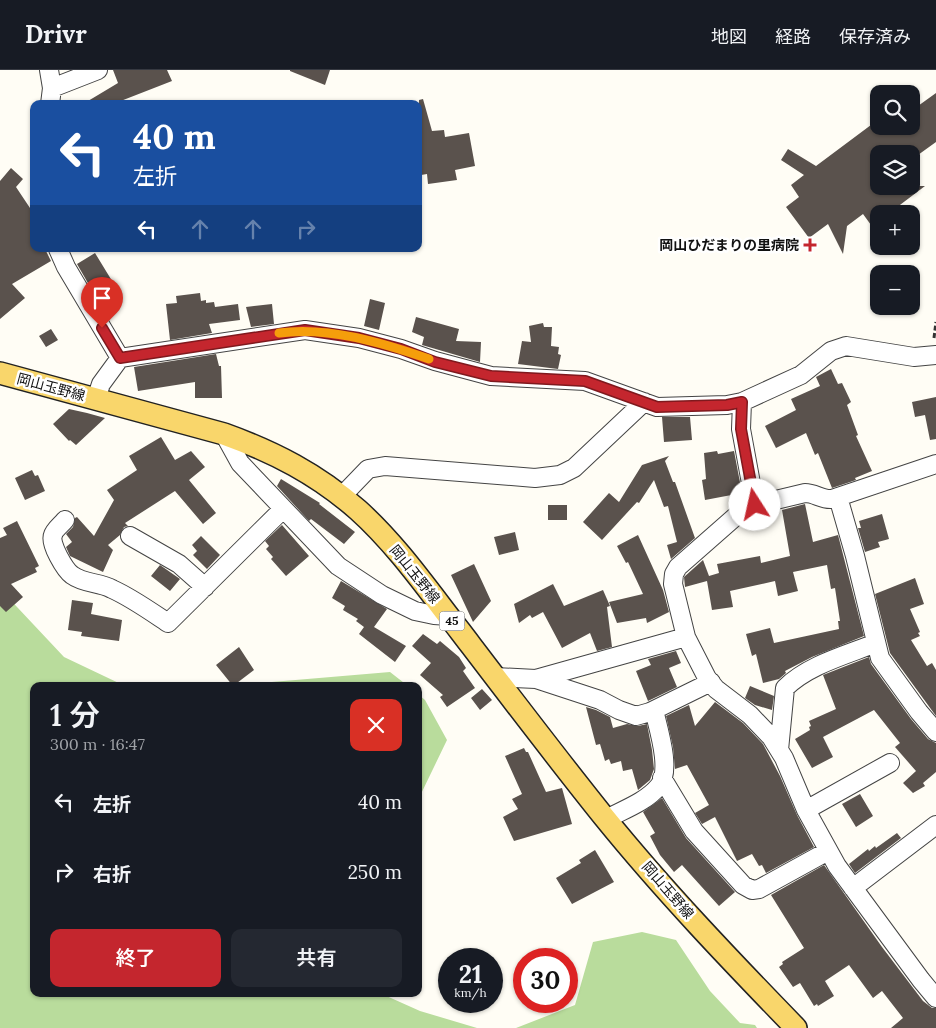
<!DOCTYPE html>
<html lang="ja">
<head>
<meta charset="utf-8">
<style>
	:root { --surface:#171b24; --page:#242831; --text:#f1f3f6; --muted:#9ea1a6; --line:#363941; --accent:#c4262e }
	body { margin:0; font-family:Lora,"Noto Sans JP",serif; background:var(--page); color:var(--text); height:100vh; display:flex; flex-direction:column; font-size:19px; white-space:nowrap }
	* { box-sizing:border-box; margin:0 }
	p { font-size:16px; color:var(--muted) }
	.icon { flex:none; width:28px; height:28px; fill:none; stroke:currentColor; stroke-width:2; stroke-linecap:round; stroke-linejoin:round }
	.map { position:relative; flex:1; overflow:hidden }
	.drawer { position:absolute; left:30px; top:612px; width:392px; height:315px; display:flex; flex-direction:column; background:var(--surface); border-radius:10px; box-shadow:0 1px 4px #0004 }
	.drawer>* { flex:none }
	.guide { position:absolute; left:30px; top:30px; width:392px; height:152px; border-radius:10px; box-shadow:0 1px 4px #0004; background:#1a4fa0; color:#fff; overflow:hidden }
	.fabs { position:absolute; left:870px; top:15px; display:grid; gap:10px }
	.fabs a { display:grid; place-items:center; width:50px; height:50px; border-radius:10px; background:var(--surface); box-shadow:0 1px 4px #0004; font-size:25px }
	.speed { position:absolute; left:438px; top:878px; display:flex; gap:10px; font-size:25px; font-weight:700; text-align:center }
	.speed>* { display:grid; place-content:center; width:65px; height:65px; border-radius:50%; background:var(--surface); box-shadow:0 1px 4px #0004; line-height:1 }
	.speed small { font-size:12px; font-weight:400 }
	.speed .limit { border:8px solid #d22; background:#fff; color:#111 }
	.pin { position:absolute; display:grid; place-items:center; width:42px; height:42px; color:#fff; margin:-51px -21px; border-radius:50% 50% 50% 0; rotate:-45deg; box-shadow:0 0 5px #0007 }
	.pin .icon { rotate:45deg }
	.me { position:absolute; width:55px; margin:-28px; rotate:350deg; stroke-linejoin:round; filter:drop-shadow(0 0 4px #0008) }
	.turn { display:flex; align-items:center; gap:18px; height:105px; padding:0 20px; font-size:22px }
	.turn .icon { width:65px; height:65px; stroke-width:2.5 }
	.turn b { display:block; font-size:35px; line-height:42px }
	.lanes { display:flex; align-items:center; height:48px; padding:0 20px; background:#0003; justify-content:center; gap:25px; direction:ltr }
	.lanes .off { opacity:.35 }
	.round { display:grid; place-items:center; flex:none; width:52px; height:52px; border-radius:10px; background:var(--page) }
	.headline { display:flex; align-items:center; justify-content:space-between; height:85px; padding:0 20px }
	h1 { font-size:30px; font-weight:600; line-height:38px }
	.action { display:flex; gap:10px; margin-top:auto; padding:10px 20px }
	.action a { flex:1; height:58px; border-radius:10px; background:var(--accent); color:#fff; font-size:20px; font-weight:600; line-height:58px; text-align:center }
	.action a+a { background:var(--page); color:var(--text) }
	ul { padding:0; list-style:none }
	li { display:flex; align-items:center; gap:15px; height:70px; padding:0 20px }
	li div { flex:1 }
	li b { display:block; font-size:19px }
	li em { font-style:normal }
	header { display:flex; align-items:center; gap:30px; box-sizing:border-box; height:70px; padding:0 25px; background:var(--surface); border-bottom:1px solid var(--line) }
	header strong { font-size:24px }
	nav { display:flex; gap:28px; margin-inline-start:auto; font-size:18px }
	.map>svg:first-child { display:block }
</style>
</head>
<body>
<header>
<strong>Drivr</strong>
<nav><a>地図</a><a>経路</a><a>保存済み</a></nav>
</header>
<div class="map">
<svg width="936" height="958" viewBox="0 0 936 958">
	<rect width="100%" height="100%" fill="#fffdf5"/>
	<path fill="#b9dc9c" d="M0 514 2 521 64 587 125 616H34V924H382L420 941 477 958H0Z
		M390 602 408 616H226Z
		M419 625 425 630 447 670 419 728Z
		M642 862 676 870 710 921 740 953 755 955 757 958H516L575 935 593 872Z"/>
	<path fill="#5a524d" d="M113 0H167L172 11 113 34H83L118 13Z
		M290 0H330L325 15 290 1Z
		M936 23V72L911 90V84H879V116H925L888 144H879V166L863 144 847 156 843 184 828 154 809 168 786 137 799 127 791 115 804 105 781 90 788 79 816 96 879 49V56H911V41Z
		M423 29 432 61 444 60 445 67 469 63 475 96 455 100 457 110 428 114 427 104 421 105 419 86V30Z
		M11 98 23 109 16 117 34 144V179H45L51 191 12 214 25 228 0 249V111Z
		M95 183 120 224 100 234 77 194Z
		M200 223 201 231 206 230V233L214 232 215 237 238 234 240 250 209 254 212 263 170 270 166 234 177 233 176 226Z
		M370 229 385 233 379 260 364 256Z
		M272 234 274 254 251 257 246 237Z
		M416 247 459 259 456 271 481 272 480 292 422 275 424 267 412 262Z
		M543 253 544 257H552L551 276 559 277 558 284 561 285 558 299 518 294 522 271 531 272 529 256Z
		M51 259 58 270 46 277 39 266Z
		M216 284 219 296H221L222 328H195V312L138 321 134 297Z
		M831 299 838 314 842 313 851 332 847 335 858 365 856 366 872 401 855 408 856 410 832 418 818 383 815 385 806 363 776 378 765 356 796 340 791 329 820 316 816 307Z
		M936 327V369L930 370 925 345 915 347 912 332Z
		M69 339 87 343 105 348 76 375 70 370 69 371 53 354Z
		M662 347H690L692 370 664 372Z
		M161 367 175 390 191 381 205 397 189 410 216 443 203 454 175 421 125 453 128 456 124 457 120 465 108 475 113 480 103 502 70 486 66 477 72 472 66 464 73 457 75 448 77 447 94 466 114 430 107 420 137 400 129 386Z
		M717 381 718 384 734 381 742 423 705 430 702 410 706 409 704 383Z
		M669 386 665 391 673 412H675L695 468 671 489 667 475 677 472 668 436 664 437 654 410 639 433 637 432 602 470 583 452 609 423 619 432 642 395Z
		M32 400 35 406 38 405 45 421 25 430 15 408Z
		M281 409 320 433 319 434 355 462 344 474 311 449 309 451 277 416Z
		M805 434 813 472 838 465 864 566 812 587 785 601 786 603 779 609 763 613 756 584 752 586 746 564 770 558 774 573 839 559 838 551H840L835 518 831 519 827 495 793 502 798 521 778 526 775 511 730 521 733 537 712 540 707 511 685 517 684 507 703 490 709 506 719 503 717 494 760 486 761 493 790 486 782 440Z
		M548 435H567V450H548Z
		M882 444 889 469 878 472 880 477 865 482 858 458H861L859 451Z
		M17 451 39 496 35 498 37 502 11 514 23 527 6 542 0 536V468L7 465 3 458Z
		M282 455 309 486 286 506 271 489 273 487 266 479 269 476 265 471Z
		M515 462 519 480 499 485 494 467Z
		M638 465 663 520 669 542 647 553 646 548 617 553 609 532 643 524 628 492 626 493 617 476Z
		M201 466 220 485 207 499 193 485 197 481 192 475Z
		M474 494 491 531 473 552 451 505Z
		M160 495 180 509 170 521 151 506Z
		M915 508 924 534 910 539 920 562 918 563 920 566 911 570 927 596 932 593 936 600V646L890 583 875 524Z
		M341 511 387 539 374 557 406 576 395 592 359 564 364 557 356 551 358 549 343 540 345 536 332 528Z
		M553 514 564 536 603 520 610 536 607 537 612 577 597 581 590 563 562 578 543 542 532 548 530 545 519 553 514 534Z
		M72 530 93 533 91 544 122 550 119 571 81 566 82 562 68 560Z
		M423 564 437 574 440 571 459 587 466 598 463 601 475 618 447 637 440 627 443 625 420 605 431 593 412 576Z
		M239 577 254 600 233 616 216 595Z
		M676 581 681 593 669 598 677 617 648 631 636 601 651 595 648 589Z
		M869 587 871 594 911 649 928 669 936 673V702L923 713 925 716 913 723 903 713 916 701 895 677 900 673 874 640 823 667 833 687 812 698 795 669 810 660 809 657 811 656 809 651 836 639 823 605Z
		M750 616 774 626 772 640 755 635 745 628Z
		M482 619 492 630 480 640 471 628Z
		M715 632 743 653 763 674 780 706 797 745 814 777 766 803 762 795 759 796 752 784 737 791 715 747 702 754 695 743 709 735 687 695 675 699 673 677 666 646 689 635 695 656Z
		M586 637 596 640 610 647 613 658 627 654 638 656 647 654 652 680 654 699 650 710 638 720 632 699 623 701 621 691 611 694 609 689 605 691 600 674 596 675Z
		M524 678 526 682H528L546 722 562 718 572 754 514 771 503 747 518 739 512 729 522 724 505 686Z
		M860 724 873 746 856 757 842 734Z
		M662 728 686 768 735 822 719 836 682 795 674 802 660 785 650 766 655 763 643 742Z
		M897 763 901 768 855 803 849 794 868 779 869 781 875 776 876 778Z
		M595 780 614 812 572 834 556 808 581 793 579 790Z
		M824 795 882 877 923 931 932 938H936V958H891L903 948 882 921 873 928 849 895 825 911 834 926 818 936 817 934 814 936 800 913 793 917 779 897 783 894 782 892 804 878 771 825Z"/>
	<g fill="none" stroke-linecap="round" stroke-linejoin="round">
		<defs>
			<path id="minor" d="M49 0 52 18 50 34
				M52 18 98 0
				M58 179 66 197 120 288
				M96 329 101 314 120 288 305 260 359 268 401 279 435 291 491 306 585 311 657 337 727 335 742 332 801 305 831 281 846 276 914 287 936 285
				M742 332 741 359 755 435
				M224 364 240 393 338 496 382 525 415 541 434 545 449 546
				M936 394 832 429C822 430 815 423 805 423L755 435 744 439 678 497 674 504 673 514 686 567 707 608 716 619 750 645 771 667 784 688 806 740 837 796 921 910 936 928
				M341 427 368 399 385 396 535 408 560 405 574 398 644 332
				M838 427 855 486 880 588 919 642 936 662
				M65 450C61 455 54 460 53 465 49 473 65 500 72 505 84 514 100 512 112 519 132 528 150 541 168 553L283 439
				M130 466 179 494 205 517
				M495 607 536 609 686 567
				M536 609 600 630 619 640 636 646 650 642 711 612
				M779 680 785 618C808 595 846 585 876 573
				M662 708 694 761 743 815 752 820 759 819 828 781
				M806 740 890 693
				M606 749C623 740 646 732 659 716 672 700 658 658 654 640
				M853 818 936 755"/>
			<path id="major" d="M0 303 224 364C274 382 317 404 358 440 397 475 428 520 460 561 508 624 555 686 604 747 664 821 730 890 796 958"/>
		</defs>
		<use href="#minor" stroke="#444" stroke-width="20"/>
		<use href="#major" stroke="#222" stroke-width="24"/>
		<path stroke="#333" stroke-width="3" stroke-dasharray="5 2.5" stroke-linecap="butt" d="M934 268 936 252"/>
		<use href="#minor" stroke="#fff" stroke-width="18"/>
		<use href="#major" stroke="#f9d66b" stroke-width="21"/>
	</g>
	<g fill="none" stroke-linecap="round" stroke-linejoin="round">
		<defs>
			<path id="route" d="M102 258 120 288 305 260 359 268 401 279 435 292 491 306 585 311 657 337 727 335 742 332 741 359 755 435"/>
		</defs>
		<use href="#route" stroke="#7f191e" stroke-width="12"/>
		<use href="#route" stroke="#c4262e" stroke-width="9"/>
		<path stroke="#f59e0b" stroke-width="9" d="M279 263C328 256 383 273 429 289"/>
	</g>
	<path fill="#c4262e" stroke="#fff" stroke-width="2" d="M807.5 167.5h5v5h5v5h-5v5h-5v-5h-5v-5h5z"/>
	<g text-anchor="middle" stroke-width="5" stroke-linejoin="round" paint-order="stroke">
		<rect fill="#fff" stroke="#585858" stroke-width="1" x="439.5" y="541.5" width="25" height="19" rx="4"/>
		<g font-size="12" font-weight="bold" fill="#111">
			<text x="452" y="555">45</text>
		</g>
		<g font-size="14" font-weight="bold" fill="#111" stroke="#fff" text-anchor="end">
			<text x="799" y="180">岡山ひだまりの里病院</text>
		</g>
		<g font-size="14" fill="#111" stroke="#fff">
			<text transform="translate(51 317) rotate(15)" y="5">岡山玉野線</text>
			<text transform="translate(415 504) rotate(51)" y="5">岡山玉野線</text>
			<text transform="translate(668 820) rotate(49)" y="5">岡山玉野線</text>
		</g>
	</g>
</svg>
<div class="fabs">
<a><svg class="icon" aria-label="search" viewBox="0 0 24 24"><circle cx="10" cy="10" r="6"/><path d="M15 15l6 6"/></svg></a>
<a><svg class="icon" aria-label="layers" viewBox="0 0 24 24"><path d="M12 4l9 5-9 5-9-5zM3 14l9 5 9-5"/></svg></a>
<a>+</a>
<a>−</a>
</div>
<div class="speed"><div>21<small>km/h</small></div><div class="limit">30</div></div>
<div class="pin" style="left:102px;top:258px;background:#d93025"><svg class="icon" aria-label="arrive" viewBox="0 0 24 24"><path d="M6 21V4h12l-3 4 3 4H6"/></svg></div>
<svg class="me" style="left:755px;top:435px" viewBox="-20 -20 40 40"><circle r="19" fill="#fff"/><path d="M0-13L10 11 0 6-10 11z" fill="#c4262e"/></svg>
<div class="guide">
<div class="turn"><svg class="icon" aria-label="left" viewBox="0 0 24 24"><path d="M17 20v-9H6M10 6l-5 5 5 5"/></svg><div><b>40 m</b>左折</div></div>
<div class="lanes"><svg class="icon" aria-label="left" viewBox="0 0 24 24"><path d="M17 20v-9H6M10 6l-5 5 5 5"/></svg><svg class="icon off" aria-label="ahead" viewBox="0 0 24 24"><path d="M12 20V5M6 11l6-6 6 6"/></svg><svg class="icon off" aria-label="ahead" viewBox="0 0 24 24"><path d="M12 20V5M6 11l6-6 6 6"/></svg><svg class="icon off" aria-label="right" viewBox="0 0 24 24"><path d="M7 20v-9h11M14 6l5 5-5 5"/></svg></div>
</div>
<section class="drawer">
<div class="headline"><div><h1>1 分</h1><p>300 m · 16:47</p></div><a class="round" style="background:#d93025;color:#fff"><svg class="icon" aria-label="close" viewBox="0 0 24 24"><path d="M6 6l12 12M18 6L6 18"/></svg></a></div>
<ul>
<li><svg class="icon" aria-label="left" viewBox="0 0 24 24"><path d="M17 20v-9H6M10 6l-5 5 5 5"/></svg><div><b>左折</b></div><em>40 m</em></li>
<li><svg class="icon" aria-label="right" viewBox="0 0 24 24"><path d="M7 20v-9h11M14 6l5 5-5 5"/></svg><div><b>右折</b></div><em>250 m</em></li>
</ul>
<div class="action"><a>終了</a><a>共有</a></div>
</section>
</div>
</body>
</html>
